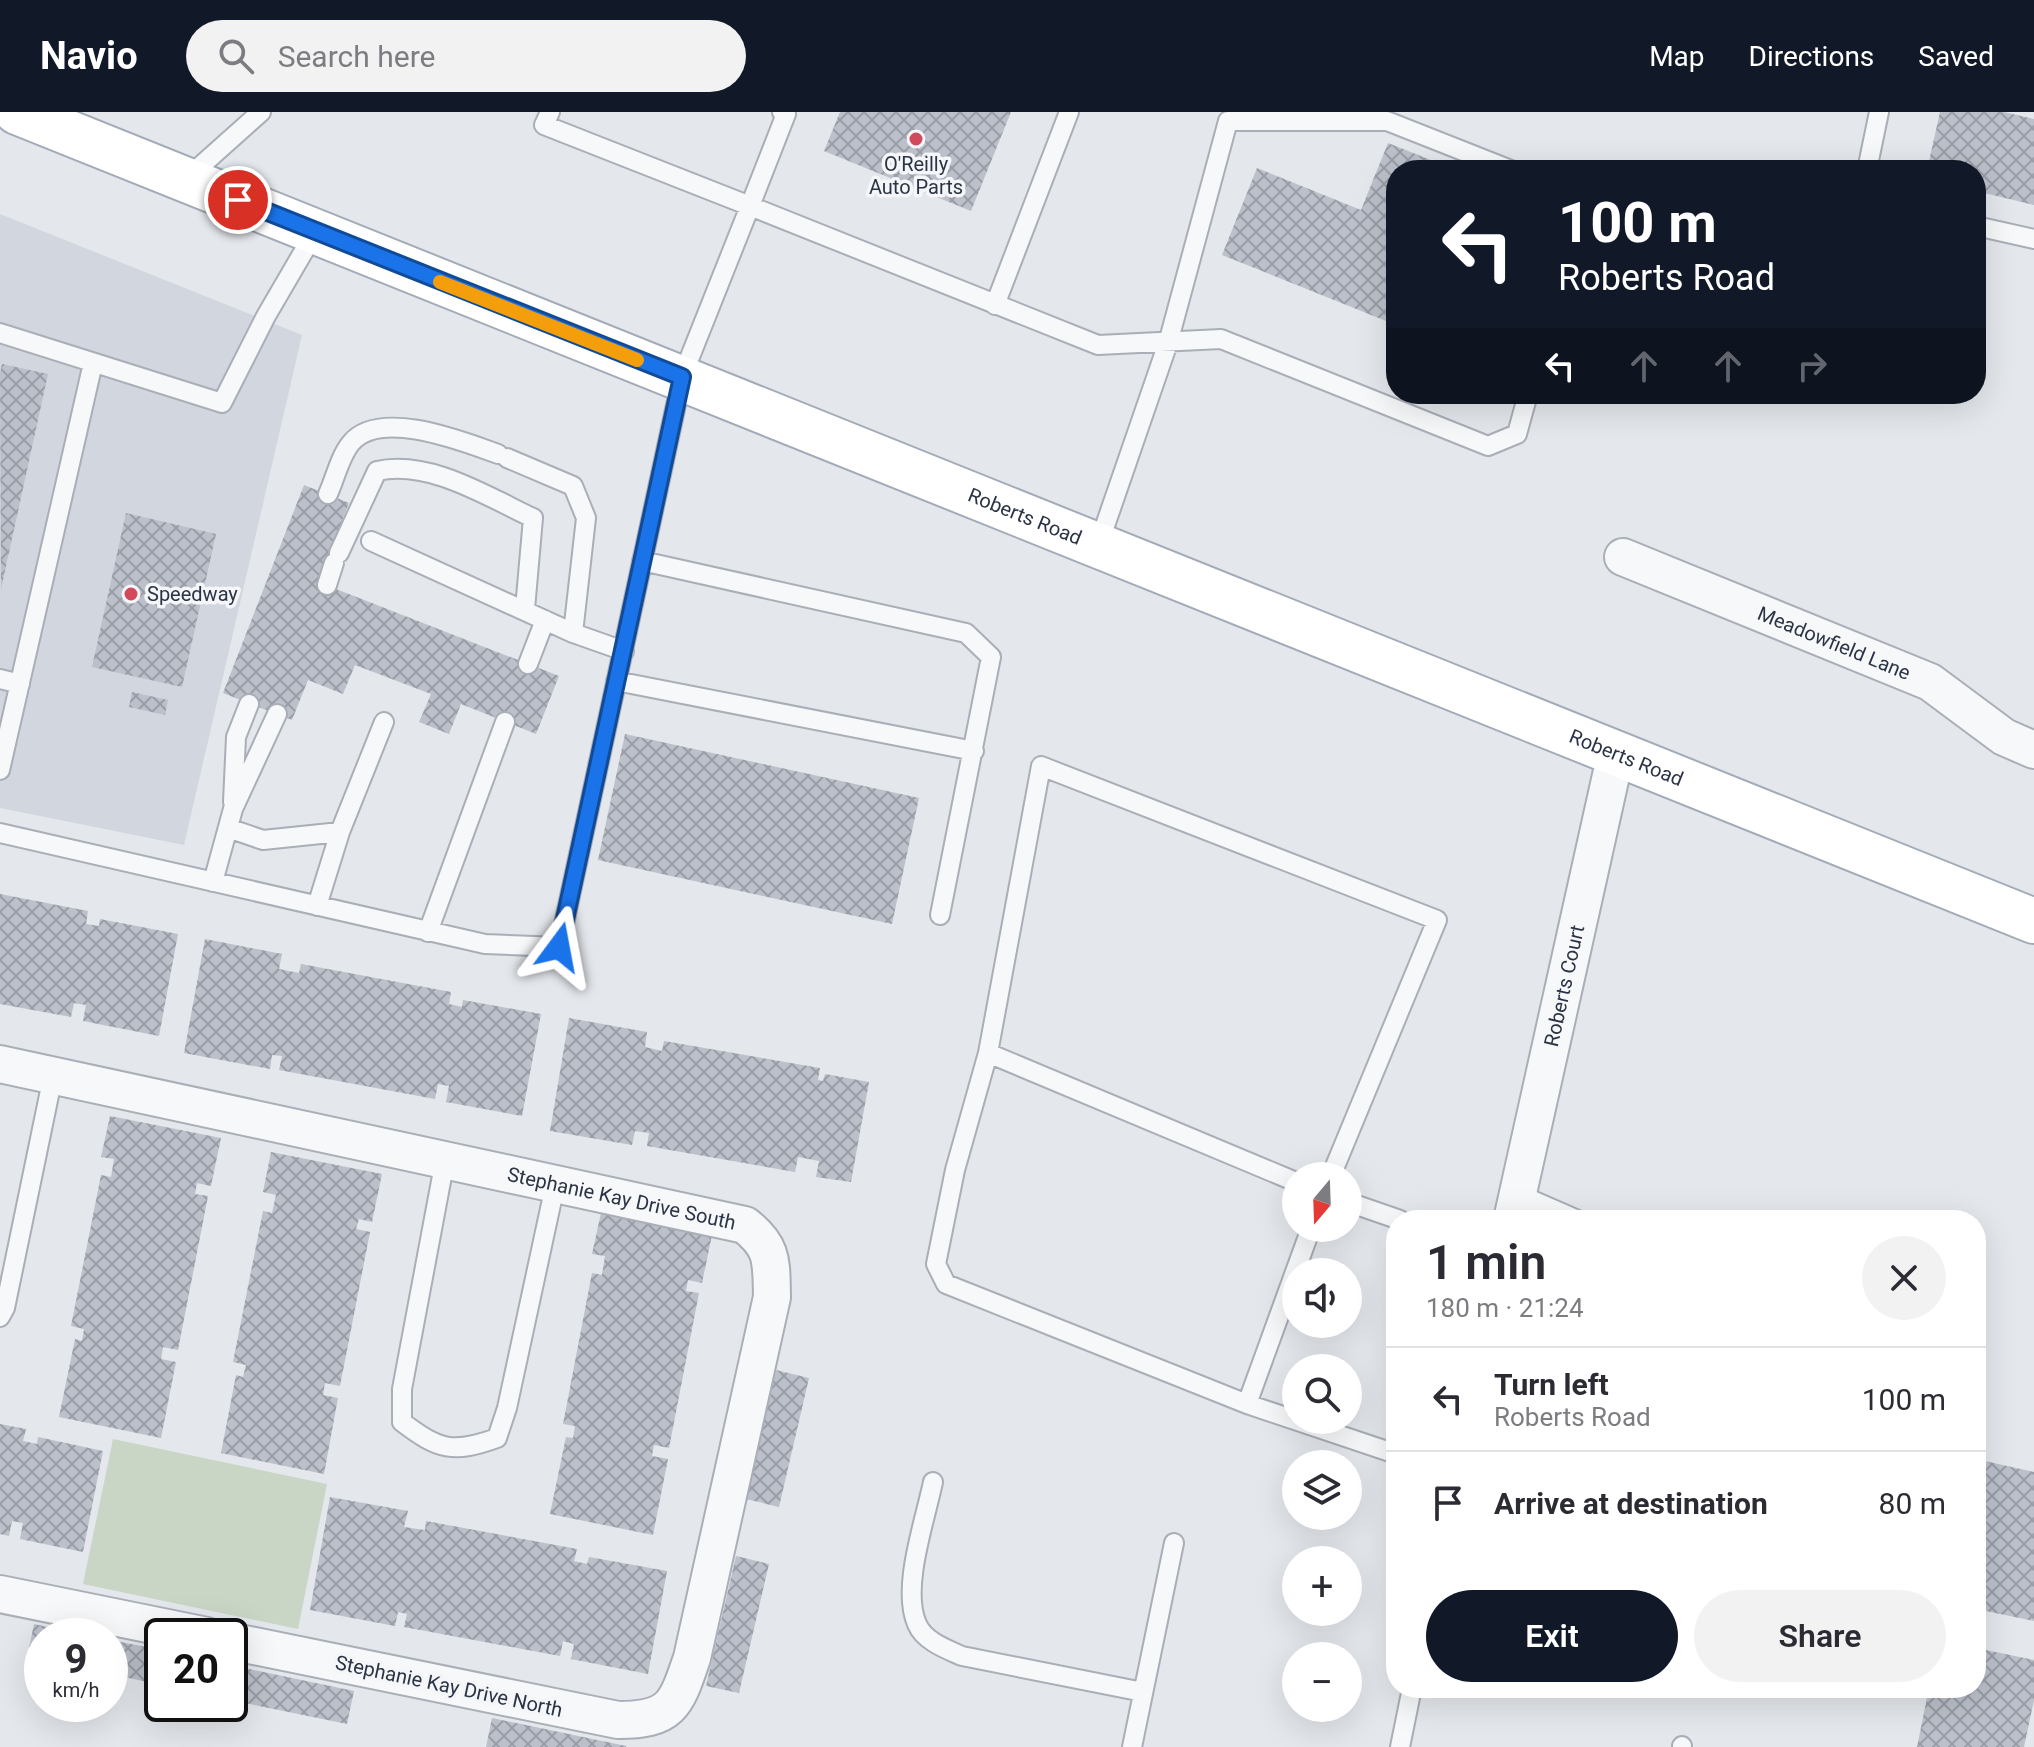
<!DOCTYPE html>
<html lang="en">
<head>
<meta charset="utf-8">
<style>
	:root { --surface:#fff; --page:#f2f2f3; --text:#2b2b33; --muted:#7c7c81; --line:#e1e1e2; --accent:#111827 }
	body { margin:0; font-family:Roboto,sans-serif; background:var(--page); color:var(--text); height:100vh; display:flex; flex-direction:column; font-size:30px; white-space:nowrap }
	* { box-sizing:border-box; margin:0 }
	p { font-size:26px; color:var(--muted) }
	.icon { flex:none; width:44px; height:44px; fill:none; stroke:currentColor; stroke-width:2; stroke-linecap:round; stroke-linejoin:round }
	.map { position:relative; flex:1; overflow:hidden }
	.sheet { position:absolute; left:1386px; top:1098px; width:600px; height:488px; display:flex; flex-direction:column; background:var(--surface); border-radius:32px; box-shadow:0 8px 32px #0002 }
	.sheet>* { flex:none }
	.hud { position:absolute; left:1386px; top:48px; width:600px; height:244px; border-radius:32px; box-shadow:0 8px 32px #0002; background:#111827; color:#fff; overflow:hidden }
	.needle { width:52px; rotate:199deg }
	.controls { position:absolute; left:1282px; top:1050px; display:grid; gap:16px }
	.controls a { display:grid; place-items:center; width:80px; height:80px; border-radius:50%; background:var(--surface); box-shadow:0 8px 32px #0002; font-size:40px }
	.speed { position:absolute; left:24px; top:1506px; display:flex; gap:16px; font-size:40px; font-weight:700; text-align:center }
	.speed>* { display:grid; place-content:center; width:104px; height:104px; border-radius:50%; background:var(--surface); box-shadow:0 8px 32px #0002; line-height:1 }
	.speed small { font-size:20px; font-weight:400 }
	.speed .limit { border:4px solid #111; border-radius:12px; background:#fff; color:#111 }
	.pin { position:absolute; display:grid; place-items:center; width:68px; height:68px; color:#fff; margin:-34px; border:4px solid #fff; border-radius:50%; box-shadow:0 2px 8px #0007 }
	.me { position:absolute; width:88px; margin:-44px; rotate:13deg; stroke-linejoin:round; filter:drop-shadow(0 0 6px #0008) }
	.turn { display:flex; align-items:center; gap:28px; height:168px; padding:0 40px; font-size:36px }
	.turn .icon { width:104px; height:104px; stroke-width:2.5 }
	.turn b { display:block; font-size:56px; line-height:68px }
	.lanes { display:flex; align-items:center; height:76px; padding:0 40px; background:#0003; justify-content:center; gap:40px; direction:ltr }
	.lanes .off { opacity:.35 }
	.round { display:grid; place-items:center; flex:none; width:84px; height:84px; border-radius:42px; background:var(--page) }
	.headline { display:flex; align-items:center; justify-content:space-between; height:136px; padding:0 40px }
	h1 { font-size:48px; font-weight:600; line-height:60px }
	.cta { display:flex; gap:16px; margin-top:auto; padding:16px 40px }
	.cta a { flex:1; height:92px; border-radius:48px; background:var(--accent); color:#fff; font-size:32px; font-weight:600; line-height:92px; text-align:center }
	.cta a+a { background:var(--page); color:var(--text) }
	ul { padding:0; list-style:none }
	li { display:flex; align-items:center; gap:24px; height:104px; padding:0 40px; border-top:2px solid var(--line) }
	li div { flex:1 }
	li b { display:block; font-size:30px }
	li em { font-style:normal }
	header { display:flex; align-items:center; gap:48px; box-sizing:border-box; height:112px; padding:0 40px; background:var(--accent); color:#fff }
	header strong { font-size:38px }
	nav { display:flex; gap:44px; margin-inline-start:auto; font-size:28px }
	.search { width:560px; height:72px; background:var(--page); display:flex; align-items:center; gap:20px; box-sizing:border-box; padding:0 28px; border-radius:44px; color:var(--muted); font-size:30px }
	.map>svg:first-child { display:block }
</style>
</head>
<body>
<header>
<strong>Navio</strong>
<div class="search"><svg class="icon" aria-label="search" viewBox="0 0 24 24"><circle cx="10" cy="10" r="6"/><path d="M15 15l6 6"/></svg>Search here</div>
<nav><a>Map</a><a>Directions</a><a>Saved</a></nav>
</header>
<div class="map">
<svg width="2034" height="1635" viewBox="0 0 2034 1635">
	<defs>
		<pattern id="building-cross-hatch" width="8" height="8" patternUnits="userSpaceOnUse" patternTransform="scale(2)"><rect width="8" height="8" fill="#bbc0ca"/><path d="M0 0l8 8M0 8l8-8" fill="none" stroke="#989da6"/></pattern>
	</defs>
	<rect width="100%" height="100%" fill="#e4e7ec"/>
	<path fill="#d2d6de" d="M0 102 302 223 184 733 0 696Z"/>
	<path fill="#c9d6c5" d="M113 1327 327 1372 298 1517 83 1472Z"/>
	<path fill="url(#building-cross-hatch)" d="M840 0H1011L971 99 824 39Z
		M1940 0H2004L2034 7V93L1976 79V58H1927Z
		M1388 31 1456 58H1396V213L1222 143 1257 56 1361 98Z
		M2 252 48 262 1 477 0 261Z
		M304 373 349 391 318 470 559 564 536 622 461 592 449 622 419 610 431 582 355 553 343 582 308 568 292 608 223 581Z
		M126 401 216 422 182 575 92 555Z
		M132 580 168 588 165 603 129 595Z
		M625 622 919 686 892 812 598 748Z
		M0 782 88 799 86 812 99 814 100 807 178 822 159 924 83 909 86 893 74 891 71 905 0 892Z
		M205 827 282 842 279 857 299 861 301 852 451 880 449 892 462 895 463 888 541 902 522 1004 446 990 449 974 438 972 435 987 279 958 282 944 272 943 270 957 184 941Z
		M569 906 647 920 645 935 662 939 664 929 820 956 818 968 823 969 825 962 869 970 851 1070 816 1065 819 1049 798 1045 795 1060 647 1034 649 1021 635 1019 632 1033 550 1019Z
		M110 1004 221 1026 211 1074 197 1071 195 1082 208 1084 178 1238 163 1235 161 1247 176 1250 161 1326 59 1305 75 1227 82 1229 84 1217 71 1214 101 1063 111 1065 114 1047 101 1045Z
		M271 1040 382 1062 372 1110 359 1107 356 1117 370 1120 340 1274 325 1271 323 1283 338 1286 324 1362 221 1341 236 1263 243 1265 246 1253 233 1250 263 1099 272 1101 276 1083 263 1080Z
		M601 1101 712 1123 702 1171 688 1168 686 1179 699 1181 669 1336 654 1333 652 1344 668 1347 653 1423 550 1402 566 1325 573 1326 575 1314 563 1312 592 1161 602 1163 605 1144 592 1142Z
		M776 1258 809 1266 779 1395 746 1387Z
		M0 1312 26 1317 23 1329 37 1332 38 1325 103 1339 83 1440 20 1427 23 1411 12 1409 9 1424 0 1422Z
		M1976 1347 2034 1360V1509L1976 1497Z
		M330 1385 408 1399 404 1415 425 1418 426 1409 577 1437 574 1449 587 1452 589 1445 667 1459 648 1562 571 1547 574 1532 563 1529 560 1544 404 1515 407 1502 398 1500 395 1514 310 1498Z
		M736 1444 769 1452 739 1581 706 1574Z
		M34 1512 85 1523V1524H42V1549L27 1546Z
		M110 1528 162 1538 157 1572 110 1562Z
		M1976 1536 2034 1548V1588L2024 1635H1917L1929 1576H1976Z
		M230 1553 354 1579 347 1612 230 1588Z
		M492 1606 626 1634V1635H486Z"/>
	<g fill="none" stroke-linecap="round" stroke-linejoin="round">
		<defs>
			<path id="lane" d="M550 0 544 13 750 94 786 2 782 0
				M1867 58 1879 0
				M186 67 261 0
				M1976 114 2034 127
				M995 193 1069 0
				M0 221 222 291 266 204 315 120
				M507 346 573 374 586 406 573 521
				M328 382C335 367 340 344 351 331 380 296 464 330 498 342
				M371 429 573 521 624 539
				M1098 434 1168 231 1228 9H1387L1511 58
				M339 441 377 359C429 347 488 385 533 406L525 497
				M642 449 966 521 991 545 940 803
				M327 473 334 451
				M528 552 545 508
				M0 567 20 572
				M616 569 974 639
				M0 658 93 251
				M233 690 236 625 249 592
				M228 716 263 728 340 720 317 794
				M340 720 384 610
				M0 721 485 832 559 835 682 265 750 94 1098 233 1221 227 1488 334 1517 322 1528 282
				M213 770 233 697 277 602
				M428 820 505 610
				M988 941 1296 1070
				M445 1048 402 1277V1310C439 1338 453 1342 497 1326L507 1296 556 1069
				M1331 1064 1437 808 1041 654 988 941 955 1058 936 1152 946 1172 1247 1292 1396 1342
				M1518 1082 1578 1108
				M1348 1090 1400 1108
				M0 1205 5 1196 53 964
				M1247 1292 1311 1116
				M933 1370C925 1409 901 1476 917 1512 924 1529 946 1537 962 1544L1143 1580
				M1132 1635 1174 1431
				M1400 1635 1412 1576
				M1682 1635V1634"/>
			<g id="street">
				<path id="s1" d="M1623 445 1930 570 2004 625 2034 638"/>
				<path id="s2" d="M0 952 745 1113C774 1136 771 1150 772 1185L692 1546C676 1593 672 1608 618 1608L230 1529"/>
				<path id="s3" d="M1512 1108 1616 641"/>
				<path d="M0 1482 207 1524"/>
			</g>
			<g id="primary">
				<path id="s4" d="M17 0 2034 809"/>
			</g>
		</defs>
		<use href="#lane" stroke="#a9aeb7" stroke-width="22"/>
		<use href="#street" stroke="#a9aeb7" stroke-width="40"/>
		<use href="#primary" stroke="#a3abb8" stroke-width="48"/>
		<use href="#lane" stroke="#f7f8fa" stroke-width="18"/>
		<use href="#street" stroke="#f7f8fa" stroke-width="36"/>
		<use href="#primary" stroke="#fff" stroke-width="44"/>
	</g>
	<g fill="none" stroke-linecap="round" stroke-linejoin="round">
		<defs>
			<path id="route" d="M238 88 682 265 559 835"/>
		</defs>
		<use href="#route" stroke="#114b97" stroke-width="20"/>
		<use href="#route" stroke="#1a73e8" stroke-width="14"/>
		<path stroke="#f59e0b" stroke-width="14" d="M440 170 637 248"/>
	</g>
	<g fill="#d1495b" stroke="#f4f6f9" stroke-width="3">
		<circle cx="916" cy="27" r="8"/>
		<circle cx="131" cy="482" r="8"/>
	</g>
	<g text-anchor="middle" stroke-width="7" stroke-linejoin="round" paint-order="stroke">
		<g font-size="20" fill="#2b3445" stroke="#f4f6f9">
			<text x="916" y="59">O'Reilly<tspan x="916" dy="23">Auto Parts</tspan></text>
			<text x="147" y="489" text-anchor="start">Speedway</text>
		</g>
		<g font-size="20" fill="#2b3445" stroke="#f4f6f9">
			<text dy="7" stroke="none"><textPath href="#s4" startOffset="1086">Roberts Road</textPath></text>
			<text dy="7" stroke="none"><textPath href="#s1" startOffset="228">Meadowfield Lane</textPath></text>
			<text dy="7" stroke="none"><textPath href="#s4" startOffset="1734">Roberts Road</textPath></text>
			<text dy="7" stroke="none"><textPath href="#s3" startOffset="240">Roberts Court</textPath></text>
			<text dy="7" stroke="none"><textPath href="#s2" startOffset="636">Stephanie Kay Drive South</textPath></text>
			<text transform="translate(449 1574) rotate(12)" y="7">Stephanie Kay Drive North</text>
		</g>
	</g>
</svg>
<div class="controls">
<a><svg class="needle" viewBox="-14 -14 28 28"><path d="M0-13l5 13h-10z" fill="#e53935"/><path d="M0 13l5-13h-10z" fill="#7c7c81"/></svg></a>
<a><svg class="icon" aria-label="sound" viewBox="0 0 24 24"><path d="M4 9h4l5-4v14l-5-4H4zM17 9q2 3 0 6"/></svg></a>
<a><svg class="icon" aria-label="search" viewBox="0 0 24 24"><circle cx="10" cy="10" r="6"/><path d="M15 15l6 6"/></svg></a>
<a><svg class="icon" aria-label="layers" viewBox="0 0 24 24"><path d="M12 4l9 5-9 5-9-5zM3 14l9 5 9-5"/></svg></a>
<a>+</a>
<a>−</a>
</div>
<div class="speed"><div>9<small>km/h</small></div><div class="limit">20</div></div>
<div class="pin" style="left:238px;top:88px;background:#d93025"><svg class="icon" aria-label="arrive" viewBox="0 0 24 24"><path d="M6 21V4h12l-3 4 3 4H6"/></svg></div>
<svg class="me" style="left:559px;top:835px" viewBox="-20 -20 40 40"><path d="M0-17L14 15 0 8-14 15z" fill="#1a73e8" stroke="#fff" stroke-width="4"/></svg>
<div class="hud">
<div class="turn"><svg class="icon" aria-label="left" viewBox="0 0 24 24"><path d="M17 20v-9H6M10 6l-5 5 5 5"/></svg><div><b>100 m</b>Roberts Road</div></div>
<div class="lanes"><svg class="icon" aria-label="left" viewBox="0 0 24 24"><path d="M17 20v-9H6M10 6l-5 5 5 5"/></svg><svg class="icon off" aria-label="ahead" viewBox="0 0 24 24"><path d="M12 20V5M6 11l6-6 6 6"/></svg><svg class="icon off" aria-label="ahead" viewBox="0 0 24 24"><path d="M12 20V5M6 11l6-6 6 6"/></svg><svg class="icon off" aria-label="right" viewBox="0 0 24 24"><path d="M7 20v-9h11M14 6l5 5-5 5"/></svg></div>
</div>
<section class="sheet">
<div class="headline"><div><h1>1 min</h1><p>180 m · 21:24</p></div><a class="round"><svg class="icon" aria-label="close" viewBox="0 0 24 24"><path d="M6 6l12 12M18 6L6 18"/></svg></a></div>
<ul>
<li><svg class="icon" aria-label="left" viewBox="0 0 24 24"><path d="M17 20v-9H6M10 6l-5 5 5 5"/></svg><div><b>Turn left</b><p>Roberts Road</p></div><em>100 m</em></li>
<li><svg class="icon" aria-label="arrive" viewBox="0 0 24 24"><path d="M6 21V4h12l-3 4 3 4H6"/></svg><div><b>Arrive at destination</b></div><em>80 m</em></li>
</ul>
<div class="cta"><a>Exit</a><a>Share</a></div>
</section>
</div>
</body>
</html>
